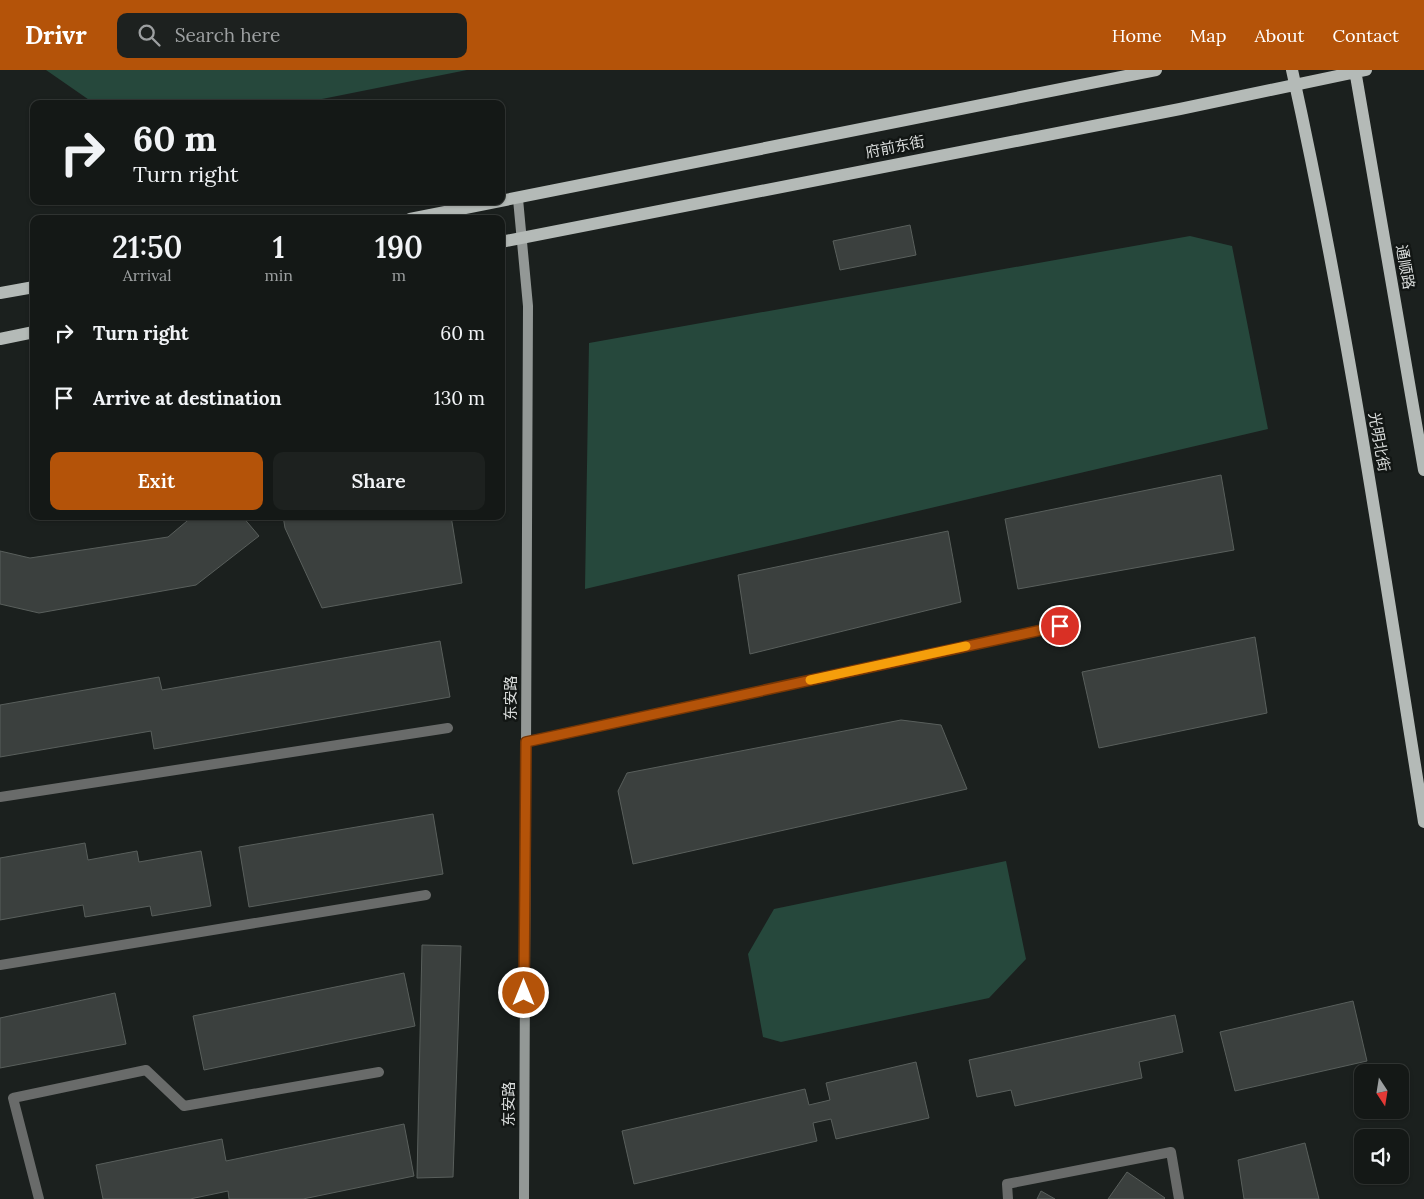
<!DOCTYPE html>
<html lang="en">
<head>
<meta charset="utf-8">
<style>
	:root { --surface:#141816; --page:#1d211f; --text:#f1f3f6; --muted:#9da0a1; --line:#333735; --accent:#b45309 }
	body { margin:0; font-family:Lora,"Noto Sans SC",serif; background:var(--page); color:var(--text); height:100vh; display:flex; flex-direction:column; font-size:19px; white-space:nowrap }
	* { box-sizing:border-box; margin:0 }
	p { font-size:16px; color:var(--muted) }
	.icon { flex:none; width:28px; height:28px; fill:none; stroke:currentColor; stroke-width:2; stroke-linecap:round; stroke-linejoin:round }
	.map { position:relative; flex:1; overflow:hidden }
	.sheet { position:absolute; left:30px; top:145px; width:475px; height:305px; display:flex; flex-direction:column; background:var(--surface); border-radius:10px; box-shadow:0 1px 4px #0004,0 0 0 1px var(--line) }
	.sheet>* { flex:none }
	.hud { position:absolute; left:30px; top:30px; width:475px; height:105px; border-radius:10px; box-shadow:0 1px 4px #0004,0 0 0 1px var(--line); background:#141816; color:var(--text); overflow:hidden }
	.needle { width:32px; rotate:168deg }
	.controls { position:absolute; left:1354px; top:994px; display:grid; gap:10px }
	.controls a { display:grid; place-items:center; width:55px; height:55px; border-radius:10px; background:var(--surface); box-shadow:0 1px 4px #0004,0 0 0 1px var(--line); font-size:25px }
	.pin { position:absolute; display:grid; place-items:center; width:42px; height:42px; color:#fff; margin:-21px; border:2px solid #fff; border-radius:50%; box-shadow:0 1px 5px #0007 }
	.me { position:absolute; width:55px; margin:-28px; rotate:0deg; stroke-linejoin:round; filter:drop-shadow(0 0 4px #0008) }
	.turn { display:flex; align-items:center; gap:18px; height:105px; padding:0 20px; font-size:22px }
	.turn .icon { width:65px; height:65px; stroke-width:2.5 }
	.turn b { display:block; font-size:35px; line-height:42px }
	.eta { display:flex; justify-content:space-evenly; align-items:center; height:85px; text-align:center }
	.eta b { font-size:30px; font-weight:600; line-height:35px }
	.action { display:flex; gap:10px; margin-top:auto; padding:10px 20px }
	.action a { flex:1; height:58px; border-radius:10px; background:var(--accent); color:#fff; font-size:20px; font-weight:600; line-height:58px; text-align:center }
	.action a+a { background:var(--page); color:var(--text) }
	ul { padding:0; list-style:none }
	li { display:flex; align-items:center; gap:15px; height:65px; padding:0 20px }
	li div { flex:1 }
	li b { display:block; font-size:19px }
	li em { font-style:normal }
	header { display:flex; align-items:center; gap:30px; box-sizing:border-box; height:70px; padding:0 25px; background:var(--accent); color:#fff }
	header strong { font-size:24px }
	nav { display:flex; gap:28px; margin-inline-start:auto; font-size:18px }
	.search { width:350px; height:45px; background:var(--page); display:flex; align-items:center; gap:12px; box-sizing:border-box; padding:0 18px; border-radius:10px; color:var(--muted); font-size:19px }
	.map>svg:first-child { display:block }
</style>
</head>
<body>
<header>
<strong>Drivr</strong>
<div class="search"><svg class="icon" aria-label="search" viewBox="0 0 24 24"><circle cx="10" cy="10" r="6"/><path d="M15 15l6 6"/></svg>Search here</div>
<nav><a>Home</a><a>Map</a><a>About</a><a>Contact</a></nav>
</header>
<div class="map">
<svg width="1424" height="1129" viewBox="0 0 1424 1129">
	<rect width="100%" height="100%" fill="#1b201e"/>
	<path fill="#26483c" d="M46 0H467L297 34H95Z
		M1190 166 1232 176 1268 359 585 519 589 273Z
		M1006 791 1026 889 989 928 781 972 763 967 748 884 774 839Z"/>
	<path fill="#3b403e" stroke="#595f5c" d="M910 155 916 185 840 200 833 171Z
		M1221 405 1234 480 1018 519 1005 449Z
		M193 446H242L259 466 196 515 39 543 0 534V481L30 488 168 467Z
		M283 446H451L462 513 322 538 285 458Z
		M948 461 961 532 750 584 738 505Z
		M1255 567 1267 643 1099 678 1082 602Z
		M440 571 450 627 154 679 151 661 0 687V635L159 607 162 620Z
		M901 650 941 655 967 719 633 794 618 721 627 703Z
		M433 744 443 804 249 837 239 777Z
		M85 773 88 790 137 781 139 792 201 781 211 836 152 846 150 836 85 847 83 835 0 850V788Z
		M422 875 461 876 453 1107 417 1108Z
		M404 903 415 956 204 1000 193 946Z
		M115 923 126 974 0 998V948Z
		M1353 931 1367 991 1235 1021 1220 962Z
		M1175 945 1183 982 1139 992 1142 1008 1015 1036 1011 1020 977 1027 969 990Z
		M916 992 929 1048 836 1069 831 1049 813 1053 817 1071 634 1114 622 1061 805 1019 809 1035 830 1030 826 1013Z
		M404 1054 414 1106 303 1129H229L228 1121 190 1129H103L96 1095 222 1069 226 1091Z
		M1305 1073 1319 1129H1244L1238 1090Z
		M1127 1102 1165 1128 1164 1129H1108Z
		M1041 1121 1055 1129H1037Z"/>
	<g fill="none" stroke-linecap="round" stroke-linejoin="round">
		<path stroke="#696b6a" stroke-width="10" d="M526 672 1059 556
			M0 727 448 658
			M0 895 426 825
			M39 1129 13 1028 146 1000 184 1036 379 1002
			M1008 1129 1007 1114 1171 1082 1179 1129"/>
		<path stroke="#939896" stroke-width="10" d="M518 129 528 236 524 1129"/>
		<path stroke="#b4bab7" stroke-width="12" d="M1292 0C1347 249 1384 501 1424 752
			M1355 0 1424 400
			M410 149 1156 0
			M501 172 1180 39 1366 0
			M0 223 34 217
			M0 269 34 262"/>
	</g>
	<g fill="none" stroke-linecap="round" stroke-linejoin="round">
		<defs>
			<path id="route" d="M524 923 526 672 1060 556"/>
		</defs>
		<use href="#route" stroke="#753606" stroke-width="12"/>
		<use href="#route" stroke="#b45309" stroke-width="9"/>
		<path stroke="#f59e0b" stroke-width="9" d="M810 610 966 576"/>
	</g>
	<g text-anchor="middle" stroke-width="5" stroke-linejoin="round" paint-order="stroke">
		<g font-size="15" fill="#d9dcdb" stroke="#121614">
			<text transform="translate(895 77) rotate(-11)" y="5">府前东街</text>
			<text transform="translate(1405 197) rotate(80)" y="5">通顺路</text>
			<text transform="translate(1379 372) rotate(80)" y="5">光明北街</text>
			<text transform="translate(511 628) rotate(-90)" y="5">东安路</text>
			<text transform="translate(509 1034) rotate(-90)" y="5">东安路</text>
		</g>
	</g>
</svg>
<div class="controls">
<a><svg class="needle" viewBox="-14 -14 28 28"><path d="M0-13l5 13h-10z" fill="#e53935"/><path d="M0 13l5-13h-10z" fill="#9da0a1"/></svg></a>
<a><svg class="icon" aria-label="sound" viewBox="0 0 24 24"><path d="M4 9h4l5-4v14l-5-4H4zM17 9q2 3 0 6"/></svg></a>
</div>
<div class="pin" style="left:1060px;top:556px;background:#d93025"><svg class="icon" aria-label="arrive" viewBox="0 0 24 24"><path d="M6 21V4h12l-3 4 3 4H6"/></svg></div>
<svg class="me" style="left:524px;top:923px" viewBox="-20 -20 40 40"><circle r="17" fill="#b45309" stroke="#fff" stroke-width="3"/><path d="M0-11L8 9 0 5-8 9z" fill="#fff"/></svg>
<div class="hud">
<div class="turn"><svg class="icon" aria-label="right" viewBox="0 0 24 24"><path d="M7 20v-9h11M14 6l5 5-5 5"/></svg><div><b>60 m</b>Turn right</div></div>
</div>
<section class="sheet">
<div class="eta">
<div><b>21:50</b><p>Arrival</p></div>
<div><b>1</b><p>min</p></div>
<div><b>190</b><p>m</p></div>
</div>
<ul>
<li><svg class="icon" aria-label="right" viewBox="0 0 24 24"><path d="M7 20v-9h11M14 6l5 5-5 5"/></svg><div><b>Turn right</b></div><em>60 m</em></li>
<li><svg class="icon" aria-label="arrive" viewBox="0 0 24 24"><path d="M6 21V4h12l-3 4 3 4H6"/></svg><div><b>Arrive at destination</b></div><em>130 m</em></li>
</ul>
<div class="action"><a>Exit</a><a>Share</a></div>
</section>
</div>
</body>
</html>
